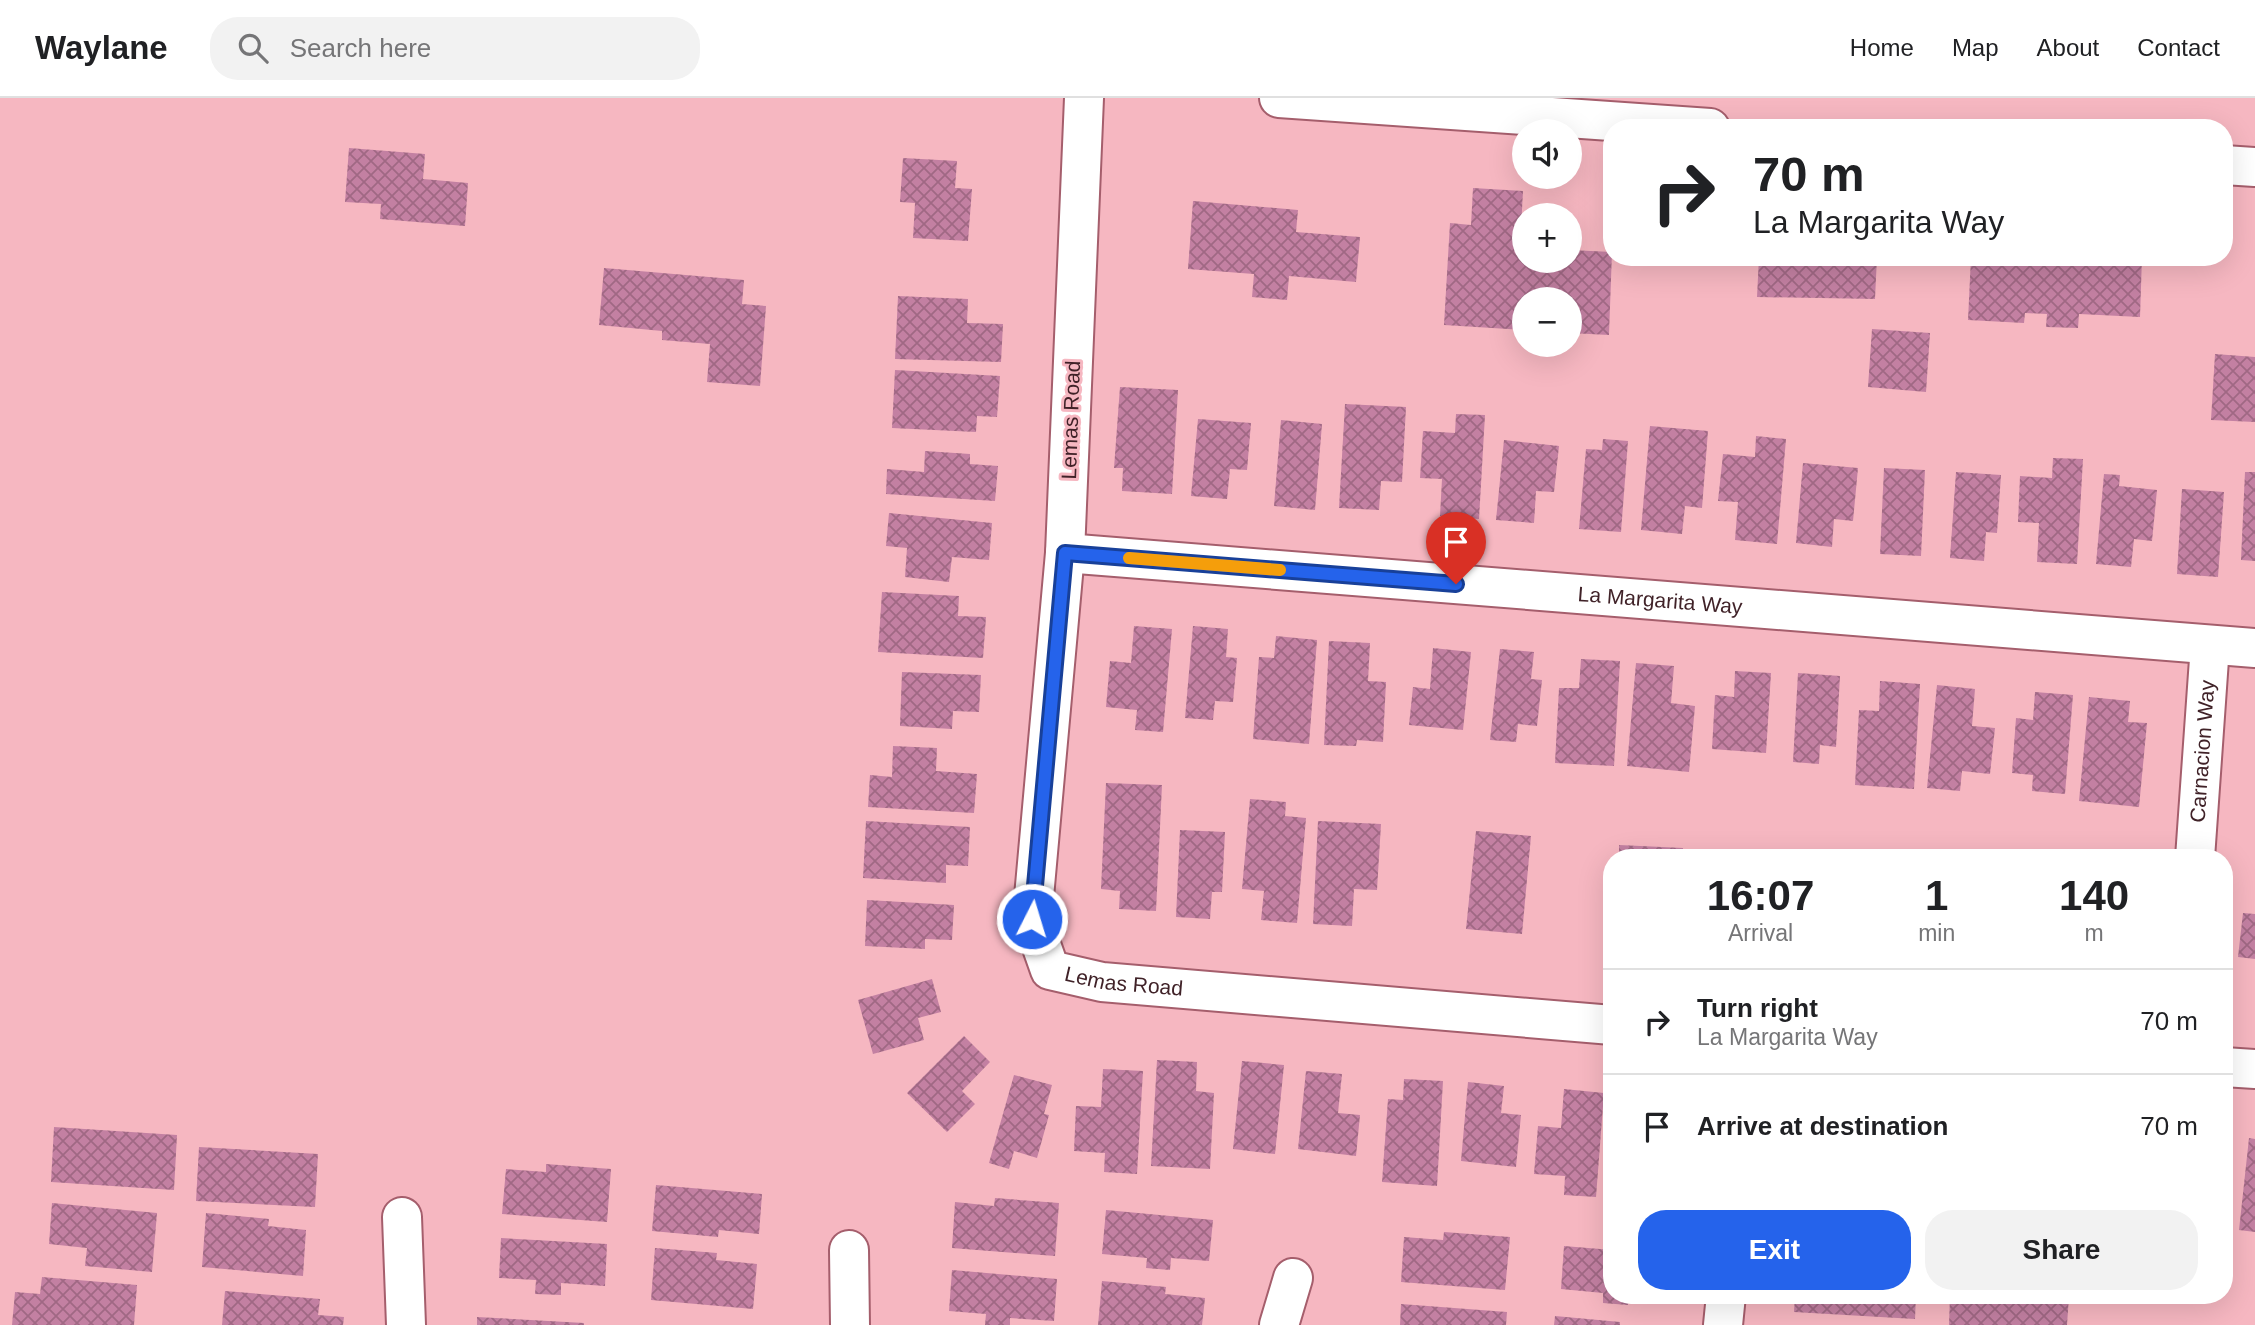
<!DOCTYPE html>
<html lang="en">
<head>
<meta charset="utf-8">
<style>
	:root { --surface:#fff; --page:#f2f2f2; --text:#202124; --muted:#757577; --line:#e0e0e0; --accent:#2563eb }
	body { margin:0; font-family:Helvetica,sans-serif; background:var(--page); color:var(--text); height:100vh; display:flex; flex-direction:column; font-size:26px; white-space:nowrap }
	* { box-sizing:border-box; margin:0 }
	p { font-size:23px; color:var(--muted) }
	.icon { flex:none; width:38px; height:38px; fill:none; stroke:currentColor; stroke-width:2; stroke-linecap:round; stroke-linejoin:round }
	.map { position:relative; flex:1; overflow:hidden }
	.panel { position:absolute; left:1603px; top:751px; width:630px; height:455px; display:flex; flex-direction:column; background:var(--surface); border-radius:28px; box-shadow:0 7px 28px #0002 }
	.panel>* { flex:none }
	.banner { position:absolute; left:1603px; top:21px; width:630px; height:147px; border-radius:28px; box-shadow:0 7px 28px #0002; background:#fff; color:var(--text); overflow:hidden }
	.tools { position:absolute; left:1512px; top:21px; display:grid; gap:14px }
	.tools a { display:grid; place-items:center; width:70px; height:70px; border-radius:50%; background:var(--surface); box-shadow:0 7px 28px #0002; font-size:35px }
	.pin { position:absolute; display:grid; place-items:center; width:60px; height:60px; color:#fff; margin:-72px -30px; border-radius:50% 50% 50% 0; rotate:-45deg; box-shadow:0 0 7px #0007 }
	.pin .icon { rotate:45deg }
	.me { position:absolute; width:77px; margin:-38px; rotate:5deg; stroke-linejoin:round; filter:drop-shadow(0 0 5px #0008) }
	.turn { display:flex; align-items:center; gap:24px; height:147px; padding:0 35px; font-size:32px }
	.turn .icon { width:91px; height:91px; stroke-width:2.5 }
	.turn b { display:block; font-size:49px; line-height:60px }
	.eta { display:flex; justify-content:space-evenly; align-items:center; height:119px; text-align:center }
	.eta b { font-size:42px; font-weight:800; line-height:49px }
	.action { display:flex; gap:14px; margin-top:auto; padding:14px 35px }
	.action a { flex:1; height:80px; border-radius:28px; background:var(--accent); color:#fff; font-size:28px; font-weight:800; line-height:80px; text-align:center }
	.action a+a { background:var(--page); color:var(--text) }
	ul { padding:0; list-style:none }
	li { display:flex; align-items:center; gap:21px; height:105px; padding:0 35px; border-top:2px solid var(--line) }
	li div { flex:1 }
	li b { display:block; font-size:26px }
	li em { font-style:normal }
	header { display:flex; align-items:center; gap:42px; box-sizing:border-box; height:98px; padding:0 35px; background:var(--surface); border-bottom:2px solid var(--line) }
	header strong { font-size:33px }
	nav { display:flex; gap:38px; margin-inline-start:auto; font-size:24px }
	.search { width:490px; height:63px; background:var(--page); display:flex; align-items:center; gap:18px; box-sizing:border-box; padding:0 24px; border-radius:28px; color:var(--muted); font-size:26px }
	.map>svg:first-child { display:block }
</style>
</head>
<body>
<header>
<strong>Waylane</strong>
<div class="search"><svg class="icon" aria-label="search" viewBox="0 0 24 24"><circle cx="10" cy="10" r="6"/><path d="M15 15l6 6"/></svg>Search here</div>
<nav><a>Home</a><a>Map</a><a>About</a><a>Contact</a></nav>
</header>
<div class="map">
<svg width="2255" height="1227" viewBox="0 0 2255 1227">
	<defs>
		<pattern id="building-cross-hatch" width="8" height="8" patternUnits="userSpaceOnUse" patternTransform="scale(1.75)"><rect width="8" height="8" fill="#c380a2"/><path d="M0 0l8 8M0 8l8-8" fill="none" stroke="#a06884"/></pattern>
	</defs>
	<rect width="100%" height="100%" fill="#f6b7c1"/>
	<path fill="url(#building-cross-hatch)" d="M349 50 425 56 423 81 468 85 465 128 380 121 381 106 345 104Z
		M903 60 957 63 955 90 972 91 968 143 913 140 915 105 900 104Z
		M1473 90 1523 93 1520 149H1524V163H1570V152L1612 154 1609 237 1570 235V201H1524V232L1444 227 1450 125 1471 127Z
		M1193 103 1298 112 1296 134 1360 139 1356 184 1289 178 1287 202 1252 199 1254 176 1188 171Z
		M1759 159H1877L1875 201 1757 199Z
		M1971 159H2142L2140 219 2079 216 2078 230 2046 229 2047 216 2025 215 2024 225 1968 222Z
		M604 170 744 182 742 206 766 208 760 288 707 284 710 246 662 242V233L599 227Z
		M898 198 968 201 967 225 1003 226 1001 264 895 261Z
		M1872 231 1930 235 1926 294 1868 289Z
		M2215 256 2255 259V324L2211 322Z
		M895 272 1000 278 997 319 977 318 976 334 892 330Z
		M1120 289 1178 292 1172 396 1122 393 1123 370H1114Z
		M1345 306 1406 309 1402 384 1381 383 1379 412 1339 410Z
		M1456 316 1485 317 1479 421 1440 418 1442 381 1420 380 1423 333 1455 335Z
		M1198 321 1251 325 1247 372 1230 371 1227 401 1191 398Z
		M1281 322 1322 326 1315 412 1274 408Z
		M1650 328 1708 333 1702 410 1685 408 1682 436 1641 432Z
		M1756 338 1786 341 1777 446 1735 442 1738 404 1718 403 1723 356 1755 359Z
		M1603 341 1628 343 1621 434 1579 431 1586 351 1602 352Z
		M1504 342 1559 348 1554 394 1536 393 1534 425 1496 422Z
		M925 353 970 356V366L998 368 995 403 886 396 887 371 924 374Z
		M2053 360 2083 361 2077 466 2037 464 2039 425 2018 424 2020 378 2052 380Z
		M1803 365 1858 370 1853 423 1834 421 1832 449 1796 445Z
		M1884 370 1925 372 1921 458 1880 456Z
		M1956 374 2001 377 1997 435 1986 434 1984 463 1950 460Z
		M2245 374H2255V463L2241 462Z
		M2104 376 2120 377 2119 388 2157 392 2152 443 2134 441 2131 469 2096 466Z
		M2182 391 2224 394 2218 479 2177 476Z
		M889 415 992 425 989 462 952 459 949 484 905 479 907 450 886 448Z
		M882 494 959 498 958 518 986 519 983 560 878 554Z
		M1134 528 1172 531 1163 634 1135 632 1137 612 1106 609 1110 563 1131 565Z
		M1193 528 1228 531 1226 559 1237 560 1233 604 1215 603 1213 622 1185 620Z
		M1276 538 1317 542 1309 646 1253 641 1259 559 1274 560Z
		M1329 543 1370 545 1368 583 1386 584 1383 644 1357 642 1356 648 1324 647Z
		M1433 550 1471 554 1463 632 1409 627 1413 589 1430 591Z
		M1500 551 1534 554 1531 581 1542 582 1537 628 1518 626 1516 644 1490 642Z
		M1581 561 1620 563 1614 668 1555 665 1559 590H1579Z
		M1636 565 1674 568 1671 605 1695 608 1689 674 1627 668Z
		M1735 573 1771 575 1766 655 1712 651 1715 597 1734 599Z
		M902 574 981 577 979 614 953 613 952 631 900 628Z
		M1798 575 1840 578 1836 649 1820 647 1819 666 1793 664Z
		M1880 583 1920 586 1914 691 1855 687 1859 612 1879 613Z
		M1937 587 1975 591 1972 628 1995 630 1990 676 1962 673 1960 693 1927 690Z
		M2035 594 2073 597 2065 696 2032 693 2033 677 2012 675 2016 620 2033 622Z
		M2089 599 2130 603 2128 624 2147 625 2139 709 2079 703Z
		M893 648 937 650 936 673 977 676 974 715 868 709 870 677 892 679Z
		M1106 685 1162 687 1156 813 1119 811 1120 793 1101 791Z
		M1250 701 1286 704 1285 718 1306 720 1297 825 1261 822 1264 793 1242 791Z
		M866 723 970 729 968 768 946 767V785L863 780Z
		M1318 723 1381 726 1377 792 1354 791 1352 828 1313 826Z
		M1180 732 1225 734 1222 794H1212L1210 821 1176 819Z
		M1476 733 1531 738 1522 836 1466 831Z
		M1619 747 1683 750V760H1619Z
		M1721 754 1758 758V760H1721Z
		M867 802 954 807 952 842 925 841V851L865 848Z
		M2243 815 2255 816V861L2238 859Z
		M932 881 941 914 918 920 924 942 873 956 858 902Z
		M964 938 990 964 962 993 975 1006 947 1034 907 995Z
		M1157 962 1197 964 1196 993 1214 995 1210 1071 1151 1068Z
		M1242 963 1284 967 1275 1056 1233 1051Z
		M1103 971 1143 973 1137 1076 1104 1074 1105 1055 1074 1053 1076 1008 1101 1009Z
		M1306 973 1342 976 1338 1015 1360 1017 1356 1058 1298 1051Z
		M1014 977 1052 987 1044 1016 1049 1017 1037 1060 1014 1053 1009 1071 989 1065Z
		M1404 981 1443 983 1437 1088 1382 1084 1388 1001 1403 1002Z
		M1468 984 1504 988 1501 1015 1521 1017 1516 1069 1461 1063Z
		M1564 991 1604 995 1596 1099 1564 1097 1565 1078 1534 1076 1538 1028 1561 1030Z
		M54 1029 177 1037 174 1092 51 1084Z
		M2249 1040 2255 1041V1134L2239 1132Z
		M199 1049 318 1056 315 1109 196 1103Z
		M546 1066 611 1071 607 1124 502 1116 506 1071 546 1074Z
		M656 1087 762 1096 759 1136 719 1132 718 1139 652 1133Z
		M995 1100 1059 1105 1055 1158 952 1150 955 1104 994 1108Z
		M52 1105 157 1115 152 1174 85 1168 87 1150 49 1146Z
		M1106 1112 1213 1122 1209 1163 1171 1160 1170 1172 1146 1170 1147 1160 1102 1156Z
		M206 1115 269 1121 268 1128 306 1132 303 1178 202 1169Z
		M1444 1134 1510 1139 1505 1192 1401 1184 1404 1139 1443 1142Z
		M501 1140 607 1146 605 1188 561 1185V1197L535 1196 536 1182 499 1180Z
		M1564 1148 1612 1152V1197H1629L1628 1207 1603 1205V1195L1561 1191Z
		M655 1150 717 1155 716 1162 757 1166 753 1211 651 1202Z
		M952 1172 1057 1181 1054 1223 1010 1220V1227H985L986 1216 949 1213Z
		M42 1179 137 1187 134 1227H12L15 1194 40 1196Z
		M1102 1183 1166 1189 1165 1196 1205 1200 1202 1227H1098Z
		M225 1193 320 1201 318 1217 344 1219 343 1227H222Z
		M1795 1197H1916L1915 1221 1794 1214Z
		M1950 1197 2069 1198 2067 1227H1949Z
		M1401 1206 1507 1214 1506 1227H1400Z
		M1555 1218 1620 1224V1227H1554Z
		M477 1219 584 1225V1227H477Z"/>
	<g fill="none" stroke-linecap="round" stroke-linejoin="round">
		<defs>
			<g id="street">
				<path id="s1" d="M1084 0 1065 455 1032 821 1050 872 1102 884 1612 927"/>
				<path d="M1279 0 1710 30"/>
				<path d="M2224 67 2255 69"/>
				<path id="s2" d="M1065 455 2255 550"/>
				<path id="s3" d="M2195 760 2210 547"/>
				<path d="M2224 969 2255 971"/>
				<path d="M402 1119 406 1227"/>
				<path d="M849 1152 850 1227"/>
				<path d="M1279 1227 1293 1180"/>
				<path d="M1723 1227 1726 1197"/>
			</g>
		</defs>
		<use href="#street" stroke="#a55e6c" stroke-width="42"/>
		<use href="#street" stroke="#fff" stroke-width="38"/>
	</g>
	<g fill="none" stroke-linecap="round" stroke-linejoin="round">
		<defs>
			<path id="route" d="M1032 821 1065 455 1456 486"/>
		</defs>
		<use href="#route" stroke="#184099" stroke-width="18"/>
		<use href="#route" stroke="#2563eb" stroke-width="12"/>
		<path stroke="#f59e0b" stroke-width="12" d="M1129 460 1280 472"/>
	</g>
	<g text-anchor="middle" stroke-width="6" stroke-linejoin="round" paint-order="stroke">
		<g font-size="21" fill="#402228" stroke="#f6b7c1">
			<text transform="translate(1071 322) rotate(-88)" y="7">Lemas Road</text>
			<text dy="7" stroke="none"><textPath href="#s2" startOffset="597">La Margarita Way</textPath></text>
			<text dy="7" stroke="none"><textPath href="#s3" startOffset="107">Carnacion Way</textPath></text>
			<text dy="7" stroke="none"><textPath href="#s1" startOffset="952">Lemas Road</textPath></text>
		</g>
	</g>
</svg>
<div class="tools">
<a><svg class="icon" aria-label="sound" viewBox="0 0 24 24"><path d="M4 9h4l5-4v14l-5-4H4zM17 9q2 3 0 6"/></svg></a>
<a>+</a>
<a>−</a>
</div>
<div class="pin" style="left:1456px;top:486px;background:#d93025"><svg class="icon" aria-label="arrive" viewBox="0 0 24 24"><path d="M6 21V4h12l-3 4 3 4H6"/></svg></div>
<svg class="me" style="left:1032px;top:821px" viewBox="-20 -20 40 40"><circle r="17" fill="#2563eb" stroke="#fff" stroke-width="3"/><path d="M0-11L8 9 0 5-8 9z" fill="#fff"/></svg>
<div class="banner">
<div class="turn"><svg class="icon" aria-label="right" viewBox="0 0 24 24"><path d="M7 20v-9h11M14 6l5 5-5 5"/></svg><div><b>70 m</b>La Margarita Way</div></div>
</div>
<section class="panel">
<div class="eta">
<div><b>16:07</b><p>Arrival</p></div>
<div><b>1</b><p>min</p></div>
<div><b>140</b><p>m</p></div>
</div>
<ul>
<li><svg class="icon" aria-label="right" viewBox="0 0 24 24"><path d="M7 20v-9h11M14 6l5 5-5 5"/></svg><div><b>Turn right</b><p>La Margarita Way</p></div><em>70 m</em></li>
<li><svg class="icon" aria-label="arrive" viewBox="0 0 24 24"><path d="M6 21V4h12l-3 4 3 4H6"/></svg><div><b>Arrive at destination</b></div><em>70 m</em></li>
</ul>
<div class="action"><a>Exit</a><a>Share</a></div>
</section>
</div>
</body>
</html>
